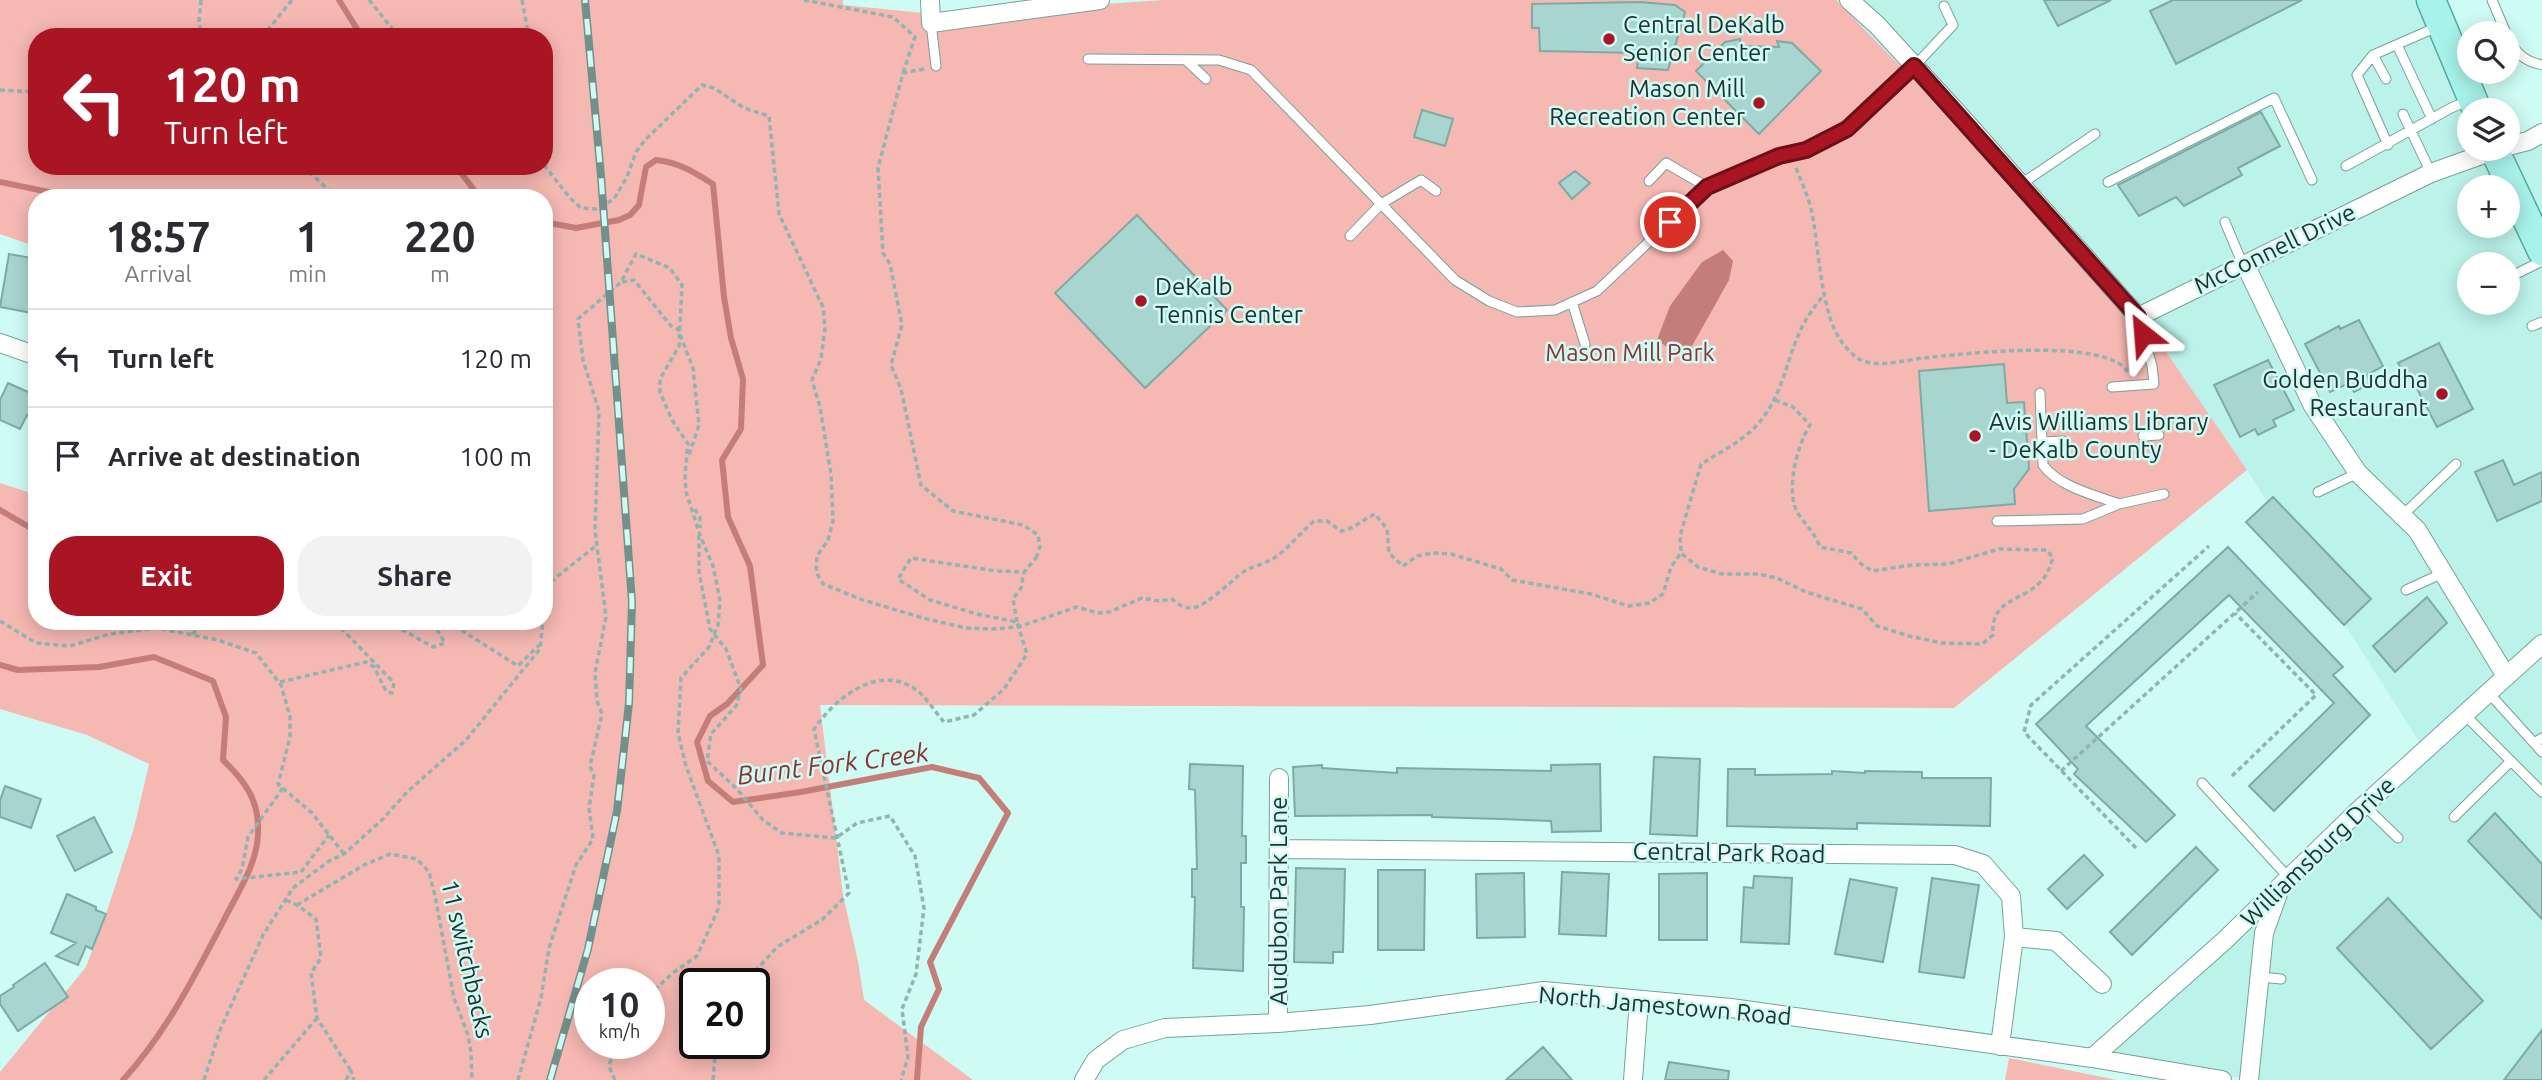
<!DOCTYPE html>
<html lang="en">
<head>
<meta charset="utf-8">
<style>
	:root { --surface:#fff; --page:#f2f2f3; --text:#2b2b33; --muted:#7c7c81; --line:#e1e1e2; --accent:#aa1524 }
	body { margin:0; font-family:Ubuntu,sans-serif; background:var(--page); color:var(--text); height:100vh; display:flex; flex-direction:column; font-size:26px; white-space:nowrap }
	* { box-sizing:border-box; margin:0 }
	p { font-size:23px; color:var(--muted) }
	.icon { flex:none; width:38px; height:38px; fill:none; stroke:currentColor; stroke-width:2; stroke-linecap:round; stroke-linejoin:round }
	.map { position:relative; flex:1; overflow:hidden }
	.panel { position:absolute; left:28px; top:189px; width:525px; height:441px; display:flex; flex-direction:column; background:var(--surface); border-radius:28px; box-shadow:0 4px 18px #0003 }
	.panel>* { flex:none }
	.hud { position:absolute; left:28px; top:28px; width:525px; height:147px; border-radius:28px; box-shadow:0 4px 18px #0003; background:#aa1524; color:#fff; overflow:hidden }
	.buttons { position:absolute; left:2457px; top:21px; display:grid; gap:14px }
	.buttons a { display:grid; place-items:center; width:63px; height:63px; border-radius:50%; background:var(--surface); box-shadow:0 4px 18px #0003; font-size:35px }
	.speed { position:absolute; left:574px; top:968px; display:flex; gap:14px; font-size:35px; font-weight:700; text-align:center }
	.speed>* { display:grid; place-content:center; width:91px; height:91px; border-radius:50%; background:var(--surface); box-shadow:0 4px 18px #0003; line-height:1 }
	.speed small { font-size:18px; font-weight:400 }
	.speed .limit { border:4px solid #111; border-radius:10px; background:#fff; color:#111 }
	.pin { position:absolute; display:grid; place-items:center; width:60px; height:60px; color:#fff; margin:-30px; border:4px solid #fff; border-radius:50%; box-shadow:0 2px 7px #0007 }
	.me { position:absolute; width:77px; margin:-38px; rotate:332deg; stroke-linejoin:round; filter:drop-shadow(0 0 5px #0008) }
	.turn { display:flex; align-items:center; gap:24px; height:147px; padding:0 21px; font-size:32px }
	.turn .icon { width:91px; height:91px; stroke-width:2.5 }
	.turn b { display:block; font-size:49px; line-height:60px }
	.eta { display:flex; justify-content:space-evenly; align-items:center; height:119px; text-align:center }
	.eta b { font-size:42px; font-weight:700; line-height:49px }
	.action { display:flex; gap:14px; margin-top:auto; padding:14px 21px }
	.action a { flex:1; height:80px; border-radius:28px; background:var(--accent); color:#fff; font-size:28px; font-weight:700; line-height:80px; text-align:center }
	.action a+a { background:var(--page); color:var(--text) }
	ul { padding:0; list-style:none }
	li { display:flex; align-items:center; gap:21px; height:98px; padding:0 21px; border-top:2px solid var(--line) }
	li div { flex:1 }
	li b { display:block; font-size:26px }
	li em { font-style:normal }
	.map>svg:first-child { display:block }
</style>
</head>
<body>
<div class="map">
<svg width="2542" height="1080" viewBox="0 0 2542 1080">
	<rect width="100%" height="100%" fill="#cefcf5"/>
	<path fill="#bbf3eb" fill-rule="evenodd" d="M1836 0H2428L2469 110V149H2493L2500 163 2542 141V1080H2259L2105 1061 2425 751 2247 470 2141 315ZM2469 187H2508V226H2469ZM2469 264H2508V303H2469Z"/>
	<path fill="#f6b8b3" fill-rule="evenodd" d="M0 0H843V5L944 15 1164 0H1836L2141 315 2247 470 1954 708 820 705 843 895 858 961 864 1000 973 1080H0V1072L86 967 106 914 134 828 149 764 87 735 0 709V483L37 495V621H544V198H37V247L0 234ZM37 37H544V166H37ZM590 984H649V1043H590ZM695 984H754V1043H695Z
		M2009 1058 2117 1080H2005Z"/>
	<path fill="#c47e7a" d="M1723 250 1733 261 1729 280 1692 346 1667 347 1657 340 1670 306 1702 262Z"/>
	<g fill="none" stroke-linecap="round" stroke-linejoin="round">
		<path stroke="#c47e7a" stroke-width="6" d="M339 0 362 37
			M456 166 480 198
			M0 182 78 198
			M544 222 576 228 619 220 630 215 639 205 646 167 656 160C678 162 694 172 713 184L724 297 731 338 743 379 741 429 722 460 728 517 750 566 763 665 727 704 710 716 697 742 708 781 733 802 801 792 932 767 979 778 1008 813 930 962 939 989 921 1027 917 1080
			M0 510 29 527 37 535
			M0 665 18 670 99 667 154 657 213 681 226 717 223 760C245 781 260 801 258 834 257 864 238 892 225 918 195 975 167 1032 123 1080"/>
	</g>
	<path fill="#a8d5cf" stroke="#7eaaa4" stroke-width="2" d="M2044 0H2111L2058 26Z
		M2173 0H2302L2176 64 2150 11Z
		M1640 2 1675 5 1685 12 1668 70 1637 68 1639 53 1540 51 1539 28H1532V4Z
		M1740 39V46L1779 47 1777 41 1792 43 1821 71 1759 134 1696 71 1725 42Z
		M1422 110 1453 119 1445 146 1414 137Z
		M2261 112 2280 146 2238 168 2242 175 2184 206 2176 197 2139 216 2118 185Z
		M1575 171 1590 183 1572 199 1559 183Z
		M1137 215 1227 310 1145 388 1055 293Z
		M9 254 37 259V314L0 307Z
		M2359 320 2383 366 2367 375 2371 383 2354 392 2349 383 2330 392 2305 344 2339 326 2340 329Z
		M2439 343 2473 409 2437 427 2411 377 2407 379 2398 363Z
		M2268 360 2294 410 2273 420 2276 426 2258 435 2255 429 2240 437 2214 385Z
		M2004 364 2007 403 2024 402 2029 469 2014 489 2015 504 1929 511 1919 371Z
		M8 383 37 396V420L27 415 20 429 0 420V400Z
		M2503 460 2514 485 2542 472V501L2497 521 2475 472Z
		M2273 497 2371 599 2344 625 2246 522Z
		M2228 547 2343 667 2333 675 2370 715 2274 811 2249 786 2334 703 2229 595 2086 726 2175 815 2146 842 2074 774 2078 769 2036 724Z
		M2427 597 2447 623 2395 672 2373 646Z
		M1654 757 1700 759 1697 836 1650 834Z
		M1190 764 1243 766 1242 836H1246V863H1241V907H1244L1243 971 1193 968 1195 897H1192V869H1197L1196 827 1195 790 1189 789Z
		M1600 764 1601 831 1552 832 1551 821 1501 819 1432 817V815L1295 816 1293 767 1322 765V768L1397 773V768L1551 771V765Z
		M1728 769H1755V775L1832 774V771L1865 773V771L1922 772V778H1991L1990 826 1857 823V829L1727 826Z
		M5 786 41 799 31 828 0 817V801Z
		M2495 813 2542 864V919L2468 841Z
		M94 817 112 852 75 871 57 836Z
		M2196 847 2218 870 2132 955 2110 932Z
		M2084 855 2103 875 2067 909 2048 889Z
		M1296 868 1345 869 1343 952H1333V963L1294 962Z
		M1378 870H1425L1424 950H1378Z
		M1562 872 1609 874 1606 936 1559 934Z
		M1524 873 1525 937 1477 938 1476 874Z
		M1707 873V940H1659V874Z
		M1754 876 1792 878 1789 944 1741 942 1744 887 1753 888Z
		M1932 878 1979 885 1964 978 1919 972Z
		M1850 879 1897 888 1883 962 1835 954Z
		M67 894 96 907V910L106 914 92 949 86 946 78 965 56 956 76 943 51 933Z
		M2388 898 2483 1001 2431 1049 2337 948Z
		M45 963 68 997 18 1031 0 1004V996L14 987 13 985Z
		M2542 1030V1080H2504Z
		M1543 1047 1572 1080H1506Z
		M1669 1062 1729 1071 1728 1080H1665Z"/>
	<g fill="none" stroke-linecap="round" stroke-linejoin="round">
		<defs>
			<path id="lane" d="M2492 0 2506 33
				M931 23 936 66
				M2508 36C2515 53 2524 61 2542 65
				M2397 45 2432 119
				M2373 55 2386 79
				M1088 59 1219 60 1251 70 1455 280 1489 301 1517 312 1555 310 1597 291 1707 187 1779 156 1806 150 1847 129 1909 72 1953 25 1944 6
				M1187 61 1206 79
				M2403 114 2431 173
				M2388 145 2357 75 2373 55 2437 27
				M2346 166 2451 108 2470 100
				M1649 181 1666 163 1707 187
				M2108 182 2274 98 2312 180
				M2021 184 2095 134
				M2225 222 2243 265
				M1350 236 1381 204 1421 180 1436 191
				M2508 278 2542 261
				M1572 302 1585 344
				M2532 326 2542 322
				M2112 387 2154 384 2152 366 2138 317
				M2040 393 2043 465C2059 487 2095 495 2119 504
				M2143 436 2159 435
				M2042 442 2063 441
				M2318 492 2358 473
				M2402 516 2456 464
				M1997 521 2083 519 2119 504 2164 494
				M2406 590 2443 573
				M2488 692 2534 743 2542 738
				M2464 714 2542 792
				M2534 743 2542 752
				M2202 783 2289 878
				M2364 805 2398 838
				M2454 817 2510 762
				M2261 977 2281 979"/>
			<path id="street" d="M930 0 931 23 1100 0
				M1849 0 1877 25 1964 120 2138 317 2431 173 2498 149
				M2508 146 2528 141 2542 133
				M2245 264 2313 406 2358 473 2417 530 2506 676
				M0 343 37 356
				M1279 849 1955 855 1983 864 2011 896 2014 937 2000 1046
				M2014 937 2056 941 2102 984
				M1278 1023 1279 778
				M2092 1058 2224 941 2358 811 2542 644
				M1084 1080 1096 1060 1123 1040 1165 1028 1278 1023 1370 1015 1544 991 1731 1008 2092 1058 2222 1080
				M1633 1080 1639 1000
				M2249 1080 2264 933 2279 891"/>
			<path id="primary" d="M2431 0 2477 110
				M2494 149 2542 251"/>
		</defs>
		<use href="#lane" stroke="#75a19b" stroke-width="11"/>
		<use href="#street" stroke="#75a19b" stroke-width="20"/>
		<use href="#primary" stroke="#52a9a0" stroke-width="31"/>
		<path stroke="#90b4ae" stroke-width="3.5" stroke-dasharray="5 3.5" stroke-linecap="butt" d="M201 0 199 22 202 37
			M369 0 399 37
			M522 0 529 37
			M804 0 893 17 915 37 903 73
			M262 37 292 0
			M924 69 903 73 878 168 883 253 890 264 902 325 891 365 901 389 921 485 953 511 1023 525 1038 535 1040 547 1036 558
			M0 90 37 92
			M544 165 570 198 581 208 596 209 614 199 627 177 636 152 646 139 702 85 714 88 744 108 769 116 779 214 823 307 825 328 821 359 812 380 820 407 831 474 833 521 828 540 817 556 816 572 823 584 863 600 923 618 966 628 992 629 1018 627 1077 607 1098 613 1109 612 1142 598 1159 601 1172 599C1179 605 1186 610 1196 607 1207 604 1230 583 1239 575 1250 566 1263 565 1274 558 1288 549 1301 532 1314 521H1327L1341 531C1352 530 1364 519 1375 514L1387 529 1389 553 1403 566 1417 556 1433 553 1451 554 1501 569 1512 580 1591 594 1629 606 1649 603 1663 594 1671 567 1681 553
			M303 166 337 198
			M1796 168C1802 183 1809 198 1812 213 1819 248 1821 321 1845 346 1848 350 1856 358 1861 360 1879 368 1905 360 1924 358 1960 354 2112 336 2129 374
			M622 282 634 280 671 326 678 329 693 368 699 425 689 455
			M1775 400 1793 407 1810 425C1797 445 1784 494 1799 515 1807 526 1815 534 1820 547L1851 553 1861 564 1872 571 1913 565 1948 564 1999 549 2047 550 2053 558C2050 566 2048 573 2043 579 2025 602 1990 597 1993 635L1982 644 1942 643 1909 636 1877 626 1862 609 1806 592 1777 578 1758 574H1722L1698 567 1681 553 1680 536 1701 464C1722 451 1747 439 1762 419 1784 390 1786 361 1801 329 1807 316 1816 305 1825 293
			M695 509 700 518V528
			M699 535V572L710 629 726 649 741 689 736 706 711 734 707 761 737 789 763 820 782 833 836 838 857 823 890 816 915 856 924 908 916 974 902 1009 908 1057 901 1080
			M544 587 597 545
			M544 588 546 600 544 615
			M0 621 36 643 70 646 110 634 157 628 218 640 256 653 281 685 290 716V737L278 784 312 813 344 854
			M387 621 433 647 445 643 432 621
			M447 621 518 666 539 645
			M1017 622 1013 599 1021 588 1024 572
			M192 634 210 621
			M280 682 366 662 374 667 386 691 392 693 394 683 341 628 314 621
			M2061 771 2258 592
			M2232 776 2316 695 2235 613
			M283 788 248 837 242 869 236 879 301 872 329 835
			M2136 848 2024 732 2031 705 2209 546
			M286 900 297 905 316 919 321 958 311 973 317 1018 351 1071
			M297 905 364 865 390 854 417 859 429 872 435 896 454 998 468 1035 471 1052 472 1080
			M204 1080 220 1030 263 935 293 888 329 861 344 854 383 819 407 792 466 740 540 649 543 621
			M264 1080 317 1018
			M346 1080 351 1071 354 1080
			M518 1080 541 998 549 948 576 865 593 839 589 808 594 776 590 766 602 714 597 701 595 673 606 617 595 530 599 411 583 360 578 319 621 282 636 254 670 268 682 285 679 346 660 379V392L672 420 688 444 685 474 686 492 700 535 713 566 720 600 718 625 709 647 681 678 678 733 686 766 719 856V907L697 956 674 972 649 995
			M615 1080 609 1066 616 1043
			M713 1080 716 1043"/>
		<use href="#lane" stroke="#fff" stroke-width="9"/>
		<use href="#street" stroke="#fff" stroke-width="18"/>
		<use href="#primary" stroke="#a7f2ea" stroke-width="28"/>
		<defs>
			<path id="rail" d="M550 1080 588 949 617 811 629 703 632 602 601 176 585 0"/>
		</defs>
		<use href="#rail" stroke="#72918c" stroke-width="8"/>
		<use href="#rail" stroke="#cefcf5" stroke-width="5" stroke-dasharray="16" stroke-linecap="butt"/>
		<path stroke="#90b4ae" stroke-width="3.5" stroke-dasharray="5 3.5" stroke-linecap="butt" d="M744 984 777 947 823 919 849 893 814 729C836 697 881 661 919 692 928 700 936 713 944 722L974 715 1004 689 1027 654 1017 622 977 614 930 600 898 579 911 558 996 571 1024 572 1036 558"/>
	</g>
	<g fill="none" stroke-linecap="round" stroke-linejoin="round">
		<defs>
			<path id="route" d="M1670 222 1707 187 1779 156 1806 150 1847 129 1914 66 2138 317 2143 334"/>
		</defs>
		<use href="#route" stroke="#6e0e17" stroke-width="18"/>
		<use href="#route" stroke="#aa1524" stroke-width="12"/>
	</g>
	<g fill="#aa1524" stroke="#cefcf5" stroke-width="2.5">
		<circle cx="1609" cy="39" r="7"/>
		<circle cx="1759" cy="103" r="7"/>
		<circle cx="1141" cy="301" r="7"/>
		<circle cx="2442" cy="394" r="7"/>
		<circle cx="1975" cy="436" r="7"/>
	</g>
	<g text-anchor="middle" stroke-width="5" stroke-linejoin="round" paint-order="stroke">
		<g font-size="24" fill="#213331" stroke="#cefcf5" text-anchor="start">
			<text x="1623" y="33">Central DeKalb<tspan x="1623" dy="28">Senior Center</tspan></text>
			<text x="1745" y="97" text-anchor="end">Mason Mill<tspan x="1745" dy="28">Recreation Center</tspan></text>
			<text x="1155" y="295">DeKalb<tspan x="1155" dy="28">Tennis Center</tspan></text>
			<text x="2428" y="388" text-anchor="end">Golden Buddha<tspan x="2428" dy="28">Restaurant</tspan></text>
			<text x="1989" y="430">Avis Williams Library<tspan x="1989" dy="28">- DeKalb County</tspan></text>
		</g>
		<g font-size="24" fill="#213331" stroke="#cefcf5">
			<text transform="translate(2275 249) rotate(-26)" y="8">McConnell Drive</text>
			<text transform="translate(2318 852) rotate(-44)" y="8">Williamsburg Drive</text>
			<text transform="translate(1729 853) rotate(1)" y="8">Central Park Road</text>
			<text transform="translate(1279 901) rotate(-90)" y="8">Audubon Park Lane</text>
			<text transform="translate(467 959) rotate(77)" y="8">11 switchbacks</text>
			<text transform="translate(1665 1006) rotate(5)" y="8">North Jamestown Road</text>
		</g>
		<g font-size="24" fill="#8b3534" stroke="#cefcf5">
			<text x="1630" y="361">Mason Mill Park</text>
		</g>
		<g font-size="26" font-style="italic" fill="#893332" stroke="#cefcf5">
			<text transform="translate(833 764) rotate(-7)" y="9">Burnt Fork Creek</text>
		</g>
	</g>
</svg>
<div class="buttons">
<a><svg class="icon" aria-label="search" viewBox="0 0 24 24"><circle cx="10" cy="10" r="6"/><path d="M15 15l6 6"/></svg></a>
<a><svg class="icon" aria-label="layers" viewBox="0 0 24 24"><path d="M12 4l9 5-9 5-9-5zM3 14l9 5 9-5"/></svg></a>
<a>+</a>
<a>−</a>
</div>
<div class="speed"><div>10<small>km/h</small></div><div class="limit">20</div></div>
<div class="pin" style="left:1670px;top:222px;background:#d93025"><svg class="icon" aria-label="arrive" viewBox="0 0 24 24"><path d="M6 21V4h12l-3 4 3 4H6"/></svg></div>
<svg class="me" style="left:2143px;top:334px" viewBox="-20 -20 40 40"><path d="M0-17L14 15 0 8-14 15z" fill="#aa1524" stroke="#fff" stroke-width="4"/></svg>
<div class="hud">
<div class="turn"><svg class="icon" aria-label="left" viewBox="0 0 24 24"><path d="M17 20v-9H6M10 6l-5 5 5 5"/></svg><div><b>120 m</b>Turn left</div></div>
</div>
<section class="panel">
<div class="eta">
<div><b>18:57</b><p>Arrival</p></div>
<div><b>1</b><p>min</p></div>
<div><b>220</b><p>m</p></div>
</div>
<ul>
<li><svg class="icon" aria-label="left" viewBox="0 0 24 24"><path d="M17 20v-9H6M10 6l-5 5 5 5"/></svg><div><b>Turn left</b></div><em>120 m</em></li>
<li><svg class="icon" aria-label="arrive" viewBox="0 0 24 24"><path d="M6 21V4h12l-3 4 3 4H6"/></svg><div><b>Arrive at destination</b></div><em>100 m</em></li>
</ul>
<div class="action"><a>Exit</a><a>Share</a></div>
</section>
</div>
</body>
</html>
